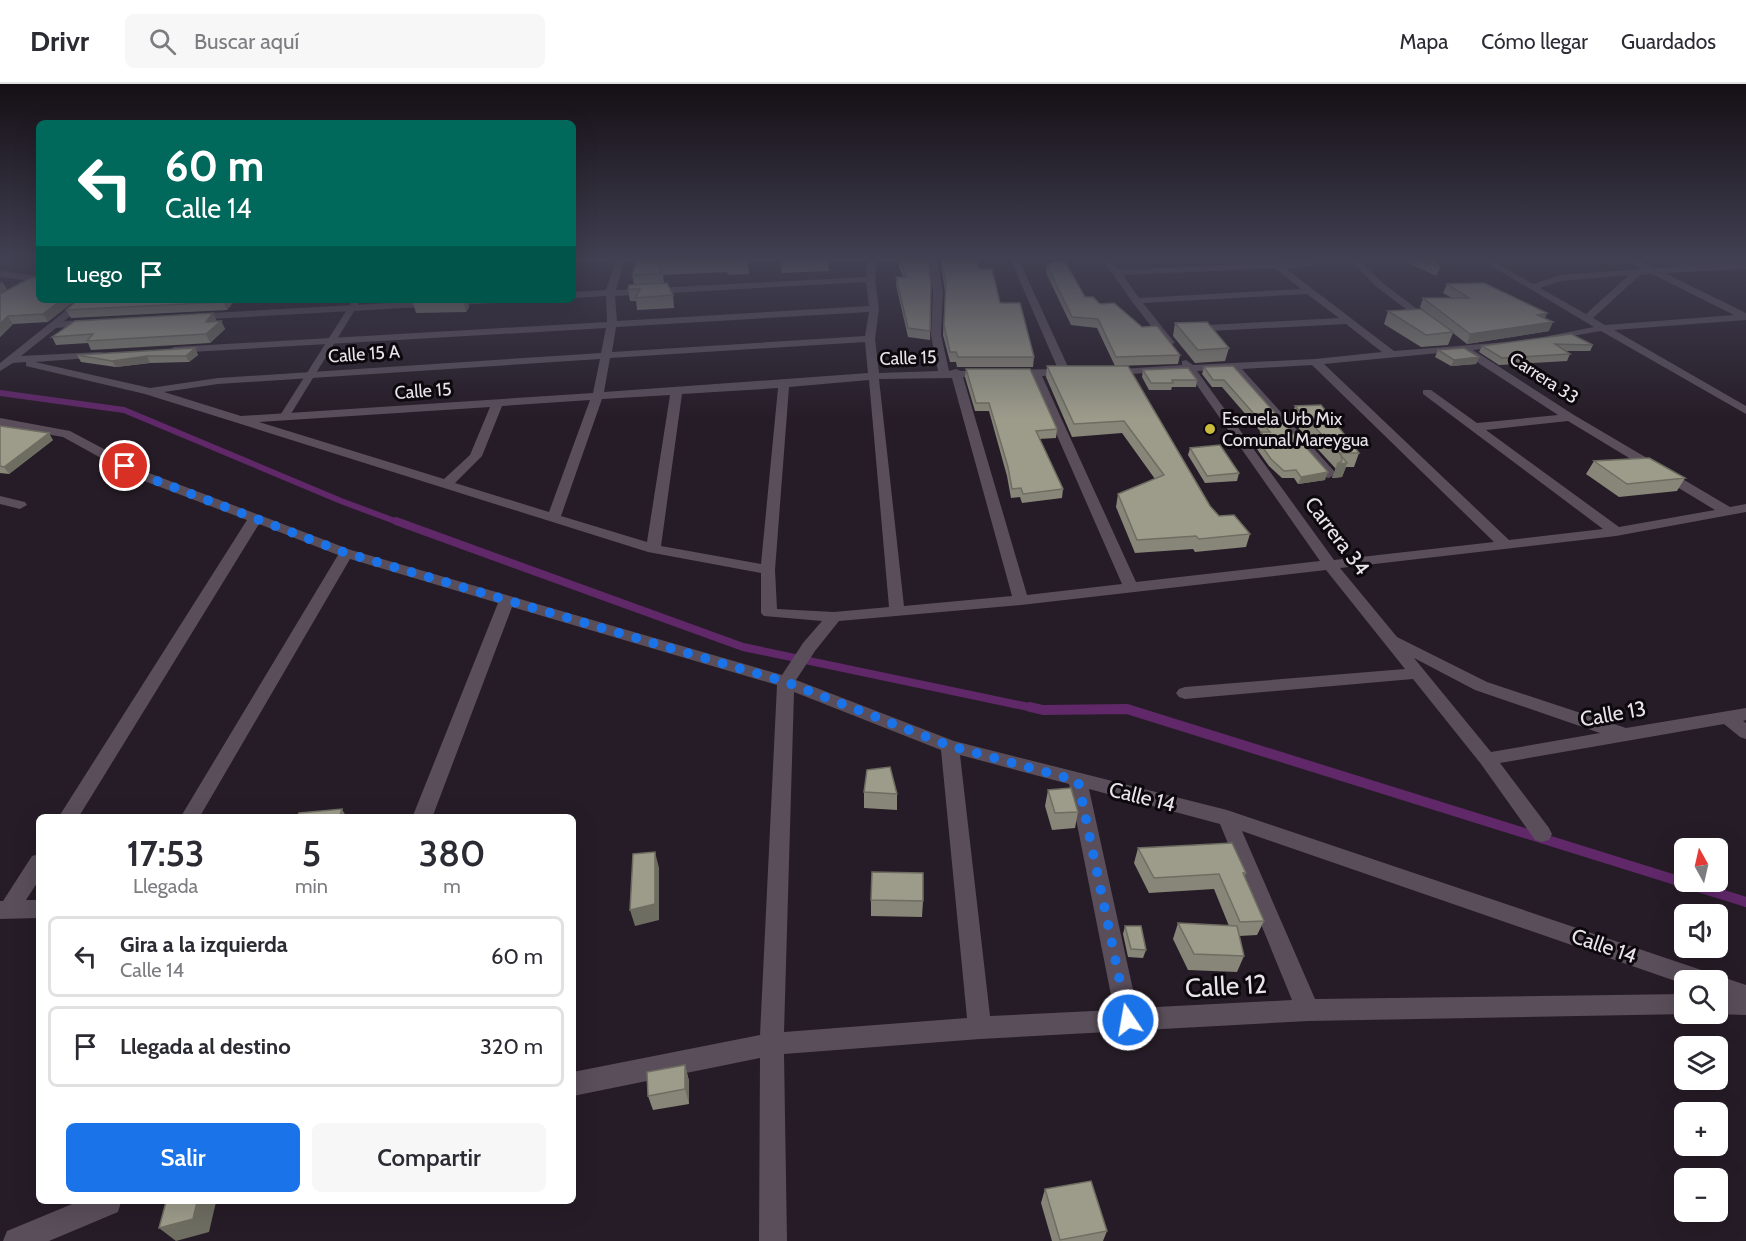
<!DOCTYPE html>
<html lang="es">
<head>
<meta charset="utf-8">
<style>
	:root { --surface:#fff; --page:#f7f7f7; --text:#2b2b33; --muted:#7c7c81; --line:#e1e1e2; --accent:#1a73e8 }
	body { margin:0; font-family:Cabin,sans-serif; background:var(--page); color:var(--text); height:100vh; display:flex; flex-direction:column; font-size:22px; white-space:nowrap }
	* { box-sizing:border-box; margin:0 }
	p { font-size:20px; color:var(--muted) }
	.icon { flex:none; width:33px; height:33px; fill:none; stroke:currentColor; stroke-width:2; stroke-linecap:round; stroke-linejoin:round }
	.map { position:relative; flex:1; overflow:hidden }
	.side { position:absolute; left:36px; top:730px; width:540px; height:390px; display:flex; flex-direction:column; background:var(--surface); border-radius:9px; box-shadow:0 6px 24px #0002 }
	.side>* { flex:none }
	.top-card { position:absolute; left:36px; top:36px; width:540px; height:183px; border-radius:9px; box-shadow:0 6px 24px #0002; background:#00695c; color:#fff; overflow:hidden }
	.needle { width:39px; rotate:352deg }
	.fabs { position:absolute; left:1674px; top:754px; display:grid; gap:12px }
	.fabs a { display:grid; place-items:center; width:54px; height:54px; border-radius:9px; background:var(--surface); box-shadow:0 6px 24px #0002; font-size:30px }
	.pin { position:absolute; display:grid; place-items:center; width:51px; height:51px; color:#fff; margin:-26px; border:3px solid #fff; border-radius:50%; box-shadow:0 2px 6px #0007 }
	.me { position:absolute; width:66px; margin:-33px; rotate:348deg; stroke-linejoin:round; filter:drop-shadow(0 0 4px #0008) }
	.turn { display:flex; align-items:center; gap:21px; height:126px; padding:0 30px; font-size:27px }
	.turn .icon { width:78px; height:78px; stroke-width:2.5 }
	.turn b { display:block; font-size:42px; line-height:51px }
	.then { display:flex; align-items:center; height:57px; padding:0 30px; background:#0003; gap:12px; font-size:22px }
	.eta { display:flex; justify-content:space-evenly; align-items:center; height:102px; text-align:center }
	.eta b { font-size:36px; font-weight:600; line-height:42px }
	.cta { display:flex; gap:12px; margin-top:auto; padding:12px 30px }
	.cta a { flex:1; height:69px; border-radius:9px; background:var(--accent); color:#fff; font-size:24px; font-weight:600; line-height:69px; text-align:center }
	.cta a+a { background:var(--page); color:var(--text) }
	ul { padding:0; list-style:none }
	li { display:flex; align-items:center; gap:18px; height:81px; margin:0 12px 9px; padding:0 18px; border:3px solid var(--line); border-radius:9px }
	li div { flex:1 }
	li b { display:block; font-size:22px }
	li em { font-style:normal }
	header { display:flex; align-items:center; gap:36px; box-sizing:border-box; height:84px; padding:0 30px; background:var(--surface); border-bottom:2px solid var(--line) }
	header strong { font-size:28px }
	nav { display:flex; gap:33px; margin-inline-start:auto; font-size:21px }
	.search { width:420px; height:54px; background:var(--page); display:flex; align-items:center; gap:15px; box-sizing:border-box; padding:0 21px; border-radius:9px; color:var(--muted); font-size:22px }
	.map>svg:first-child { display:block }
</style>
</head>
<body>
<header>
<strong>Drivr</strong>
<div class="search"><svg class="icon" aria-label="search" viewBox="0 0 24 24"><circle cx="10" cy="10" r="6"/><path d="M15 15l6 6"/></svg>Buscar aquí</div>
<nav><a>Mapa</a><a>Cómo llegar</a><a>Guardados</a></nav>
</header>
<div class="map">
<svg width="1746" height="1157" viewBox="0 0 1746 1157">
	<rect width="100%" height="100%" fill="#261c27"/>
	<path fill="#46244b" d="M1657 174H1746V180L1677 183Z"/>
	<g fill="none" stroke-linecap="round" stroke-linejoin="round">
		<path stroke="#602869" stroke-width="6" d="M0 309 124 326 341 417 400 439"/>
		<path stroke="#602869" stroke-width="8" d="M396 437 743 563 1038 625"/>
		<path stroke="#602869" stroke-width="10" d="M1030 623 1043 626 1127 625 1746 818"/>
		<path fill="#594e5a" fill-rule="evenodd" d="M353 216H361L289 333 281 335 279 333Z"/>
		<path fill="#594e5a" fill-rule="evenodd" d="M573 174H659L663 177 659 180 624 178 616 206 866 193 867 177 724 179V175L727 174H915L911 177H876L875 195 879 225 875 255 879 289 938 287 931 251 933 208 929 174H937L943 208 941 251 949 287 956 285 961 287 1058 285 1010 174H1018L1069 285 1074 288 1069 291 1042 292 1136 498 1320 477 1187 287 1110 291 1105 288 1106 286 1182 281V277L1186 276 1193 281 1315 275 1382 268 1346 240 1191 248 1186 245 1191 242 1339 234 1307 210 1143 219 1175 259 1166 261 1133 219 1102 174H1110L1119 186 1309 177 1312 178V182L1285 184 1394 267 1507 258V262L1503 263 1473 266 1574 331 1730 423 1746 420V428L1616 452 1340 484 1397 553 1487 598 1626 644 1746 624V636L1743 637 1746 639V655L1740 653 1724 640 1500 679 1549 744 1552 750 1549 756 1542 758 1535 756 1481 680 1413 595 1185 615 1179 613 1176 609 1179 605 1185 603 1405 585 1326 486 1021 521 839 537 815 567 796 596 954 657 1227 726 1746 901V931L1714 930H1718V897H1684V900L1242 747 1315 915 1684 910V930H1688L1308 937 980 955 784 970 787 1157H759L760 974 573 1012V988L760 951 777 601 512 523 432 734H412L498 519 350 475 199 734H180L338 471 259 440 78 734H58L247 436 139 395 63 353 0 342V334L70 347 149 389 351 466 782 591 803 559 822 537 764 532 761 529V489L648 468 145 310 26 282V278L13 279 0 287V279L79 216H90L64 237 92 236 97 239 95 241 56 244 21 272 100 268 104 269V273L35 278 150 304 218 294 601 269 606 244 174 269 169 266 174 263 607 238 606 212 573 214V208L606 206 615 178 573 177ZM1275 184 1301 205 1139 214 1123 191ZM866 198 869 222 617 237 615 212ZM869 228 865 252 612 268 616 243ZM865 258 868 289 604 308 610 274ZM1460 267 1558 331 1477 339 1431 306H1423V310L1603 445 1509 456 1324 280ZM600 275 593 309 241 332 164 308 218 300ZM1312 281 1494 458 1334 476 1197 287 1231 285 1324 393 1329 394 1335 390 1334 387 1242 285ZM1031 292 1122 500 1027 511 963 293ZM952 294 1012 512 904 522 879 295ZM869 296 889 523 834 528 777 525 775 486 789 303ZM778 304 761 480 661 462 682 310ZM670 311 647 458 561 432 602 315ZM590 316 549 428 455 399 482 372 502 322ZM490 323 470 371 444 395 259 338ZM1568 337 1715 426 1619 443 1486 346ZM1414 574 1475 606 1600 649 1491 668ZM794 608 941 666 967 934 784 948ZM960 671 1069 700 1114 926 990 932ZM1089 705 1220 740 1292 916 1137 924Z
			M1348 174H1356L1384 200 1432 236V240H1426L1378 204Z
			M1478 174H1487L1533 200 1560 191 1642 185 1623 174H1633L1655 184 1746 179V185L1665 189 1746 229V236L1614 246 1746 322V330L1601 247 1548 256V252L1594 243ZM1652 190 1734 231 1605 241 1593 234 1640 191ZM1629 191 1586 230 1540 204 1561 197Z
			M0 187 39 192V198L0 193Z
			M443 216H499L494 219 192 236 187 233 192 230Z
			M0 412 25 418 27 421 20 425 0 420Z
			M39 770V796L26 816H39V834L0 835V817H3L32 772Z
			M77 1118H121L118 1128 49 1157H3L7 1147Z"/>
	</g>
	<path fill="#878678" d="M638 174H747L749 190 728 191 727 188 663 191 664 199 673 211 674 224 637 226 636 217H630L628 205 634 201 632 191Z
		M941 174 979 185 1034 273 1033 283H957L956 278H950L943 251 945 208 941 181Z
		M1398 174H1435L1440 184 1436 192Z
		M1737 174H1746V177Z
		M899 175 931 200 930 256 908 253 896 201V193H903L899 183Z
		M828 176 829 187 782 189 781 177Z
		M1047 181 1085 213 1100 220 1142 243 1180 271 1178 280 1115 282 1097 244 1071 241 1046 189Z
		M39 193 48 238 13 240 0 253V210Z
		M1447 200 1547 229 1545 234 1549 247 1467 260 1453 249 1448 261 1421 263 1384 240 1388 227 1427 229 1420 223 1423 214H1452L1443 209Z
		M78 216H235L227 226 71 234 66 226Z
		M412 216H467L469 223 466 228 416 229Z
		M221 237 225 245 210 259 91 266 88 259 56 261 52 253Z
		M1175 239 1229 264 1225 277 1195 279 1173 252Z
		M1571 250 1593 261 1590 267H1565L1570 270 1567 277 1499 281 1479 268 1482 262Z
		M195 264 198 271 189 278 150 279 116 283 81 278 77 271Z
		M1438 266 1479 273 1476 280 1451 282 1435 273Z
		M1047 282H1128L1210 422 1219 432 1250 450 1246 463 1195 468 1193 465 1135 469 1116 423 1118 410 1155 395 1122 349 1072 353 1046 293Z
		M1233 282 1325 396 1298 400 1294 394H1282L1269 382 1254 361 1256 354H1259L1261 348 1222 303H1212L1202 290 1204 283Z
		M966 285 1057 345 1056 354 1039 355 1063 405 1062 414 1022 419 1020 413 1011 414 1007 392 989 327H975L965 293Z
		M1143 286 1197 296 1196 303H1172L1171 306H1149L1142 293Z
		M1295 322 1359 369 1354 383H1346L1342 393 1332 394 1336 385 1291 336Z
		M0 342 53 356 9 390 0 389Z
		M1190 364 1239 389 1237 397 1205 399 1188 371Z
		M1594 377 1685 394 1677 407 1619 413 1586 390Z
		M1048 706 1078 728 1075 744 1052 746 1045 722Z
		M864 708 897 710V726L864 724Z
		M1138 764 1246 789 1244 792 1264 837 1257 851 1239 852 1244 872 1237 888 1188 886 1173 855 1178 839 1229 842 1214 805 1149 809 1134 779Z
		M871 816 923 817 922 833 871 832Z
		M1125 842 1146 866 1143 874 1128 873 1123 850Z
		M685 981 689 997V1020L653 1026 648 1012Z
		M1045 1105 1107 1147 1103 1157H1052L1041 1119Z"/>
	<path fill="#6e6d61" d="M2 197 7 205 0 210V199Z
		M61 216H76L48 238 43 230Z
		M224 216H235L227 226 223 218Z
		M463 216H467L469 223 466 228Z
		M213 229 217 237 206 238Z
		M1547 229 1543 238 1537 231Z
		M8 232 13 240 0 253V240Z
		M221 237 225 245 210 259 206 250Z
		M1553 238 1549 247 1467 260 1470 250Z
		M195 264 198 271 189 278 186 272Z
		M147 272 150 279 116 283 112 277Z
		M1479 273 1476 280 1451 282 1454 276Z
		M49 349 53 356 9 390 4 383Z
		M1347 379 1342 393 1332 394 1337 380Z
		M1328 388 1325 396 1298 400 1301 393Z
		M342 725 347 734H339Z
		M655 768 659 784V836L635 842 630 826Z
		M685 981 689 997V1020L685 1005Z
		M197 1118H216L209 1148 176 1157 159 1144Z"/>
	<path fill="#9d9c8b" stroke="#6e6d61" stroke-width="1.5" d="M638 174H747L748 178 726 179V177L658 179 662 189 632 191Z
		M782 174H828V176L781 177Z
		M928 174 931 200 930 247 908 244 896 193H907L899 175Z
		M941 174H976L979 185H992L1000 219H1020L1034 273H958L956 268H950L944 241 946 199Z
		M1062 174H1063L1085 213H1093L1100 220 1114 219 1142 243 1157 242 1180 271 1116 273 1098 235 1072 233 1047 181Z
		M1418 174H1435L1440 184Z
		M39 193V216H61L43 230 8 232 0 240V210L30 194Z
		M667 199 673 211 635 214 640 205H628L629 201Z
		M1484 199 1547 229 1537 231 1553 238 1470 250 1423 214H1469L1447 200Z
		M78 216H224L223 218 66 226Z
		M1421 225 1453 248 1426 251 1388 227Z
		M213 229 206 238 221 237 206 250 87 257 93 250 52 253 75 237Z
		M1207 238 1229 264 1198 266 1175 239Z
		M1571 250 1593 261 1555 260 1570 270 1502 274 1482 262Z
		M195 264 186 272H147L112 277 77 271Z
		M1464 264 1479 273 1454 276 1438 266Z
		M1047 282H1128L1210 422 1219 432 1234 431 1250 450 1199 455 1196 452 1137 456 1118 410 1164 391 1124 337 1074 340Z
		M1233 282 1328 388 1301 393 1296 386 1284 387 1271 375 1256 354H1265L1261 348H1270L1224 296H1213L1204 283Z
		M1188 284 1197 296H1172L1173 299H1151L1143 286Z
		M966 285H1030L1057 345 1036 347 1063 405 1023 410 1021 404 1012 405 1008 383 989 319H976Z
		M1321 321 1359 369H1339L1347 379 1337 380 1342 377 1341 371 1295 322Z
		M0 342 49 349 4 383 0 382Z
		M1220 361 1239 389 1207 392 1190 364Z
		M1649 374 1685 394 1627 400 1594 377Z
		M890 683 897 710 864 708 867 686Z
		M1071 704 1078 728 1055 729 1048 706Z
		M342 725 339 734H297L299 729Z
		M1232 759 1246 789H1243L1264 837 1240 838 1219 790 1154 794 1138 764Z
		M655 768V820L630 826 633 770Z
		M872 788 923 789V817L871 816Z
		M1178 839 1237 842 1244 872 1194 870Z
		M1125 842H1141L1146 866 1131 865Z
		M685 981V1005L648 1012 647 988Z
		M1091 1097 1107 1147 1060 1156 1045 1105Z
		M166 1118H197L193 1135 159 1144Z"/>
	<linearGradient id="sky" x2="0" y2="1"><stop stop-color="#150f15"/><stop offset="0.52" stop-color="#414052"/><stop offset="1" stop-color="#414052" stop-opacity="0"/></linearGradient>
	<rect width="1746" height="336" fill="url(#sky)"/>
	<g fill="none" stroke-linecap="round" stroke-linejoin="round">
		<path stroke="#1a73e8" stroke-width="10" stroke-dasharray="0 18" d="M125 382 144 392 346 469 786 598 950 662 1078 697 1128 936"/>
	</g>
	<circle fill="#c9bb3b" stroke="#0c080d" stroke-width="2" cx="1210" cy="345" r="6"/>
	<g text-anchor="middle" stroke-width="6" stroke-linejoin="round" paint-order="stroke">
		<g font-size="18" fill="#e9e3ea" stroke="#0c080d">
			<text transform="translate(364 270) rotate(-4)" y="6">Calle 15 A</text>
			<text transform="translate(908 274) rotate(-2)" y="6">Calle 15</text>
			<text transform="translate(1544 294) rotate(33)" y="6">Carrera 33</text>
			<text transform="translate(423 307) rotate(-4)" y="6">Calle 15</text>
		</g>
		<g font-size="18" fill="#e9e3ea" stroke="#0c080d" text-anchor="start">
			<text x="1222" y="341">Escuela Urb Mix<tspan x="1222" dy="21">Comunal Mareygua</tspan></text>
		</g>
		<g font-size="21" fill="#e9e3ea" stroke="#0c080d">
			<text transform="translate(1337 452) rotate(53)" y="7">Carrera 34</text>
			<text transform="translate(1613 630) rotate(-10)" y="7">Calle 13</text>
			<text transform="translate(1142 713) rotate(14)" y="7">Calle 14</text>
			<text transform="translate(1604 862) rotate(19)" y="7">Calle 14</text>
		</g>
		<g font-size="26" fill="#e9e3ea" stroke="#0c080d">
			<text transform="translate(1226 902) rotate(-3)" y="9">Calle 12</text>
		</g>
	</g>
</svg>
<div class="fabs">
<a><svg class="needle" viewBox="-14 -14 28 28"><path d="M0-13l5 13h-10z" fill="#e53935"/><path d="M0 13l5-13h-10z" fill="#7c7c81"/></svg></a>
<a><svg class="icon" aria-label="sound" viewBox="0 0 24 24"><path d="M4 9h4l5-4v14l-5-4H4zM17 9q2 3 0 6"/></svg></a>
<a><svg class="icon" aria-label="search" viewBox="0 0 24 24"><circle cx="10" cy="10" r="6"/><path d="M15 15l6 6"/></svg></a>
<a><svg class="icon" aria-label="layers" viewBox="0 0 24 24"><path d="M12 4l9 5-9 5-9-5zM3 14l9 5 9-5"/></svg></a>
<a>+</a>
<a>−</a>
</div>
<div class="pin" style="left:125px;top:382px;background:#d93025"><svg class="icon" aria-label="arrive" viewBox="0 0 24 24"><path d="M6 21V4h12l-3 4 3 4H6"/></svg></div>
<svg class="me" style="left:1128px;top:936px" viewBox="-20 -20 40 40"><circle r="17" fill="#1a73e8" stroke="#fff" stroke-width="3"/><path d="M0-11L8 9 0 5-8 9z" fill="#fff"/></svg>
<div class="top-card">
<div class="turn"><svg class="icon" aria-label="left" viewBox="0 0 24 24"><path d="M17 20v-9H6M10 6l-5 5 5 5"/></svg><div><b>60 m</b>Calle 14</div></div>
<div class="then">Luego<svg class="icon" aria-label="arrive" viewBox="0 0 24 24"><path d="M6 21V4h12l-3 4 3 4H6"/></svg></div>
</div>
<section class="side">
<div class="eta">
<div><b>17:53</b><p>Llegada</p></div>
<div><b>5</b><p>min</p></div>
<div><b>380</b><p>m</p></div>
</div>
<ul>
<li><svg class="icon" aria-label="left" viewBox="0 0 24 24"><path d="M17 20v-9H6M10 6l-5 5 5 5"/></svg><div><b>Gira a la izquierda</b><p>Calle 14</p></div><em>60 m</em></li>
<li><svg class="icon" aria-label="arrive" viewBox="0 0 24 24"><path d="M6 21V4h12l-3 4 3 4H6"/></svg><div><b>Llegada al destino</b></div><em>320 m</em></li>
</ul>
<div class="cta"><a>Salir</a><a>Compartir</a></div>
</section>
</div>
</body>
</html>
